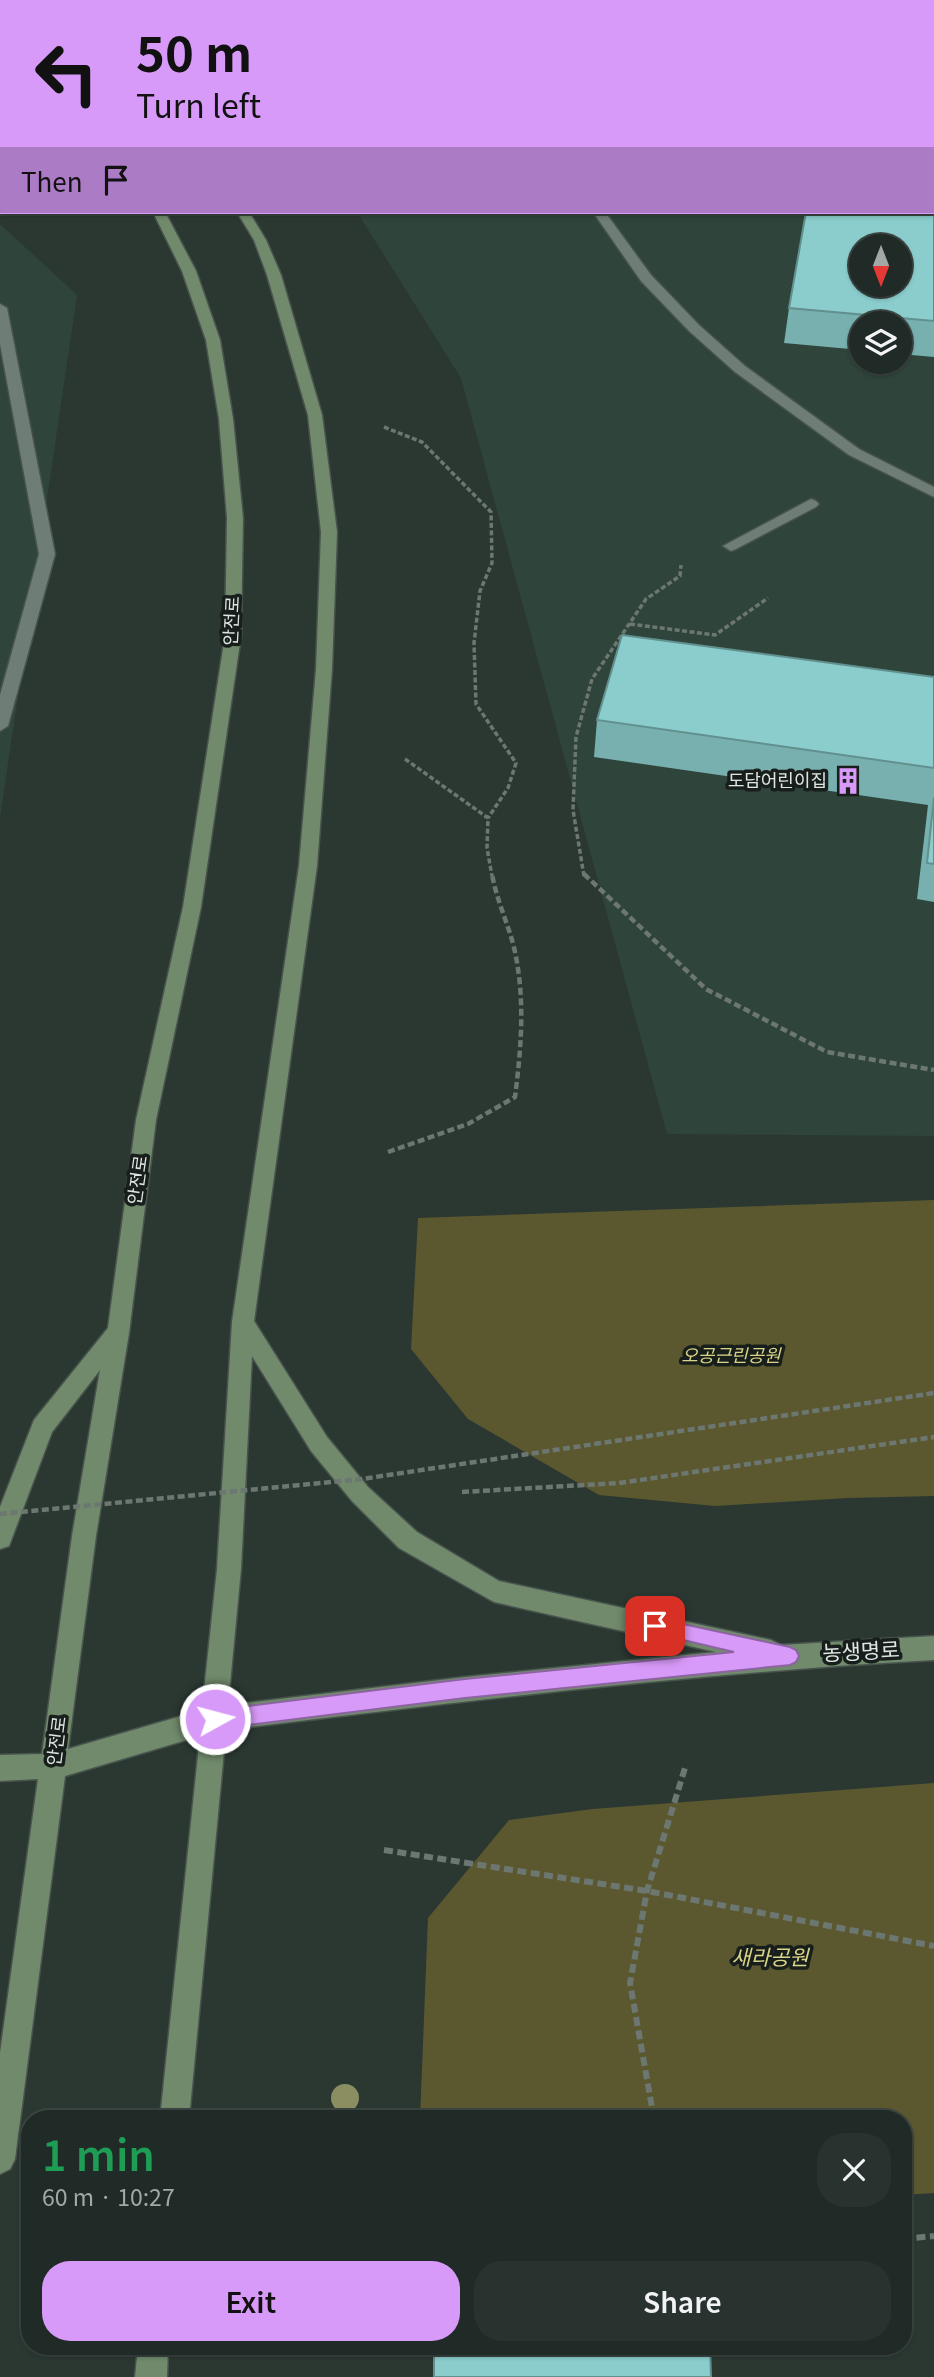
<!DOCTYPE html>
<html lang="en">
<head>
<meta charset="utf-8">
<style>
	:root { --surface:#202a26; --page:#28322e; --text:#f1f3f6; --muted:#a2a7a7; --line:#3d4643; --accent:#d89af8 }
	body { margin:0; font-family:Georgia,"Noto Sans KR",serif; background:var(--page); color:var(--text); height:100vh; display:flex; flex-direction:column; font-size:26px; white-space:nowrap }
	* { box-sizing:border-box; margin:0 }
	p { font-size:23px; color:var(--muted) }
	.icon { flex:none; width:38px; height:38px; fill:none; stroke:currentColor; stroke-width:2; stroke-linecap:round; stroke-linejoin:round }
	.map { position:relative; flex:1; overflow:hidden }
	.panel { position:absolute; left:21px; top:2110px; width:891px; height:245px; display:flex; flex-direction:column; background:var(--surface); border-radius:28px; box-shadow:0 2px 5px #0004,0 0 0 2px var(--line) }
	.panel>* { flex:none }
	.top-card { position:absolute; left:0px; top:0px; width:934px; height:214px; box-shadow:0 2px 5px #0004,0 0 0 2px var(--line); background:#d89af8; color:#111; overflow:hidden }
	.needle { width:46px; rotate:180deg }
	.controls { position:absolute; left:849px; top:234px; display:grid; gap:14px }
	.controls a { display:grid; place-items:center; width:63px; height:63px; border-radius:50%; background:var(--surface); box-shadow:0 2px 5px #0004,0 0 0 2px var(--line); font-size:35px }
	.pin { position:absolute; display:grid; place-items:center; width:60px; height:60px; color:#fff; margin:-30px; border-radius:14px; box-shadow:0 4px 10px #0006 }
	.me { position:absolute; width:77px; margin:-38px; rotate:83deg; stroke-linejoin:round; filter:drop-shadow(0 0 5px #0008) }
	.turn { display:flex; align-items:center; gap:24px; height:147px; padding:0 21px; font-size:32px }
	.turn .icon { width:91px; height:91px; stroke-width:2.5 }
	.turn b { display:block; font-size:49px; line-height:60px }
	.then { display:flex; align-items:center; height:66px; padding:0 21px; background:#0003; gap:14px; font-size:26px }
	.round { display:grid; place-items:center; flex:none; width:74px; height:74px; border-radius:28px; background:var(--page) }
	.head { display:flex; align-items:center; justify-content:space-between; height:119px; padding:0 21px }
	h1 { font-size:42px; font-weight:600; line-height:52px; color:#1e9e55 }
	.primary-button { display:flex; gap:14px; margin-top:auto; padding:14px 21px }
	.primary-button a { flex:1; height:80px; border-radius:28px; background:var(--accent); color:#111; font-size:28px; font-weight:600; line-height:80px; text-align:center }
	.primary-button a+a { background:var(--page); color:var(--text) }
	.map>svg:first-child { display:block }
</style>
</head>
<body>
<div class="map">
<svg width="934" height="2377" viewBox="0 0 934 2377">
	<rect width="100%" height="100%" fill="#2b3832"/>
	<path fill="#2f443a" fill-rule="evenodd" d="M201 0H934V1136L667 1134 461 378 357 212H933V2ZM861 247H900V285H861ZM861 324H900V362H861Z
		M0 224 77 295 0 818Z"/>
	<path fill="#5b582f" d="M934 1200V1496L848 1498 715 1506 599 1495 468 1419 411 1349 418 1218Z
		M934 1783V2193L903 2195V2119H420L428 1918 509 1820 593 1809Z"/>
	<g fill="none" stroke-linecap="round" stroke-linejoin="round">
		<defs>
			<path id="lane" d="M591 0H601L590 2Z
				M933 163H934V171H933Z
				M593 212H605L651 275 699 325 745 366 859 449 934 487V497L849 455 735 372 689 331 641 281Z
				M0 304 7 308 55 554 8 726 0 731V695L39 554 0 344Z
				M811 499 816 501 819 504 816 507 736 549 731 551 723 546Z"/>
			<path id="secondary" d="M48 0H59L60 2H49Z
				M0 21H2V28H0Z
				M153 212H165L196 271 220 340 233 419 243 518 241 636 201 907 156 1120 129 1333 96 1536 68 1749 202 1710 217 1569 232 1322 299 866 316 669 321 532 308 415 267 275 254 240 237 212H249L266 240 281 275 322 415 337 532 332 669 317 866 254 1321 327 1437 368 1487 417 1532 499 1581 771 1640 781 1645 934 1636V1660C697 1673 462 1701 226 1730L189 2119H160L200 1736 65 1776 15 2159 10 2169 0 2174V2053L38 1779 0 1781V1755L42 1754 72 1536 100 1370 52 1432 12 1538 9 1546 0 1549V1507L34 1420 108 1328 136 1120 183 907 225 636 227 518 219 419 206 340 182 271ZM252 1356 311 1451 352 1501 399 1548 494 1602 716 1652 465 1677 228 1705 241 1569Z
				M138 2347H168L167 2377H135Z"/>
		</defs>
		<use href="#lane" stroke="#48534e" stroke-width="3"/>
		<use href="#secondary" stroke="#48534e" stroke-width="3"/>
		<path stroke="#6c7772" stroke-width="3.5" stroke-dasharray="5 2.5" stroke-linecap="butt" d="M384 427 422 442 491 512 492 563 480 591 474 643 476 704 516 763 508 788 488 818
			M630 624 715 635 768 598
			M405 759 488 818 487 848 492 876
			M584 876 573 810 576 737 592 679 646 599 680 576 681 565"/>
		<path stroke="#6c7772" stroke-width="4.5" stroke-dasharray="7 3.5" stroke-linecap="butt" d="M584 874 706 989 827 1052 934 1070
			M388 1152 468 1124 515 1097C521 1050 525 1004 516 957 511 929 497 903 492 874
			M462 1492 619 1483 934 1437"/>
		<path stroke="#6c7772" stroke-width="6" stroke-dasharray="9 4.5" stroke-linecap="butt" d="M384 1850 647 1891 934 1946
			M654 2119 630 1983 647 1891 685 1768
			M903 2239 934 2236"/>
		<use href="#lane" fill="#6e7d75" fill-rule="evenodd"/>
		<use href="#secondary" fill="#708a6b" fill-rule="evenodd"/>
		<path stroke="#6c7772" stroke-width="4.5" stroke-dasharray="7 3.5" stroke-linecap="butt" d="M0 1514 362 1479 934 1393"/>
	</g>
	<circle fill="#8b8e61" cx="345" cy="2098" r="14"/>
	<path fill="#77b0af" d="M933 70H934V143H933Z
		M934 194V357L900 354V324H861V350L784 343 789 308Z
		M934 677V902L917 899 928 805 594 757 597 720Z"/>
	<path fill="#8acdcc" stroke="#61908f" stroke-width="2" fill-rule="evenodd" d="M933 70H934V110H933Z
		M933 194H934V321L789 308 806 212H933ZM861 247H900V285H861Z
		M622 635 934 677V768L597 720Z
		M934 797V864L927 863Z
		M434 2347H710L711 2377H434Z"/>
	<path fill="#d89af8" stroke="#8c64a1" stroke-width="2" d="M655 1618 790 1647 796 1650 799 1656 796 1662 790 1665 465 1698 215 1729 208 1726 205 1719 208 1713 215 1710 465 1679 734 1652 649 1632 646 1626 649 1620Z"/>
	<defs>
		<symbol id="building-bare" viewBox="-9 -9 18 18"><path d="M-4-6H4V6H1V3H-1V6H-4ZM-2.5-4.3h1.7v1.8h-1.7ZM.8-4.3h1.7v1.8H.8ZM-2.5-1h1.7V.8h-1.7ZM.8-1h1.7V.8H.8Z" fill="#d89af8" stroke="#181e1b" stroke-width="2.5" paint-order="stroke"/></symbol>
	</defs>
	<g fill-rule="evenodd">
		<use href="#building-bare" x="829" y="762" width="38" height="38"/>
	</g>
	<g text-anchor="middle" stroke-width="7" stroke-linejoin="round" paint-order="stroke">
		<g font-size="18" fill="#dee6e2" stroke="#181e1b">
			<text transform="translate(232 621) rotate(-87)" y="6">안전로</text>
			<text transform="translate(138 1180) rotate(-82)" y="6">안전로</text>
			<text transform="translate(57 1741) rotate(-83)" y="6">안전로</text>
		</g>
		<g font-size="18" fill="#dee6e2" stroke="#181e1b" text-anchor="end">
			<text x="827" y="787">도담어린이집</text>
		</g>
		<g font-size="18" font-style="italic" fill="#d9d487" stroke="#181e1b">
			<text x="731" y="1362">오공근린공원</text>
		</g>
		<g font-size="21" fill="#dee6e2" stroke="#181e1b">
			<text transform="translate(861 1652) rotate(-3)" y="7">농생명로</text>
		</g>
		<g font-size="21" font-style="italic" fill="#d9d487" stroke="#181e1b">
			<text x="770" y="1965">새라공원</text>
		</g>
	</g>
</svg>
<div class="controls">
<a><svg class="needle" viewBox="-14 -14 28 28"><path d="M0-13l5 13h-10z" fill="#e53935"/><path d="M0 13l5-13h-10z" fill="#a2a7a7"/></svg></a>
<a><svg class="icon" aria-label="layers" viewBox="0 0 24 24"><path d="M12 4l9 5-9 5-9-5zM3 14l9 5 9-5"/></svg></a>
</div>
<div class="pin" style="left:655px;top:1626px;background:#d93025"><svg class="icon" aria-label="arrive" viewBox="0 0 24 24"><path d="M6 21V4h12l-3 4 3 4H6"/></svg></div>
<svg class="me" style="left:215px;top:1719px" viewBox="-20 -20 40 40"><circle r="17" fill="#d89af8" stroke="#fff" stroke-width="3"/><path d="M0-11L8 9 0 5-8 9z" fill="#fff"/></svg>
<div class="top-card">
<div class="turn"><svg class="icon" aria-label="left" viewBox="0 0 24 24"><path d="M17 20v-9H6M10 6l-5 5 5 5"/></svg><div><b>50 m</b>Turn left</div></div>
<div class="then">Then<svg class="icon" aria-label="arrive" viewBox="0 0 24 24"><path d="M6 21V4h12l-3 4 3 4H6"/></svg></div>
</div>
<section class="panel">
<div class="head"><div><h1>1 min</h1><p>60 m · 10:27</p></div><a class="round"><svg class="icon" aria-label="close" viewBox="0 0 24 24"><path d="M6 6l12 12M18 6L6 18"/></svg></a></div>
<div class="primary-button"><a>Exit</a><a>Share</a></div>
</section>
</div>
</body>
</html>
